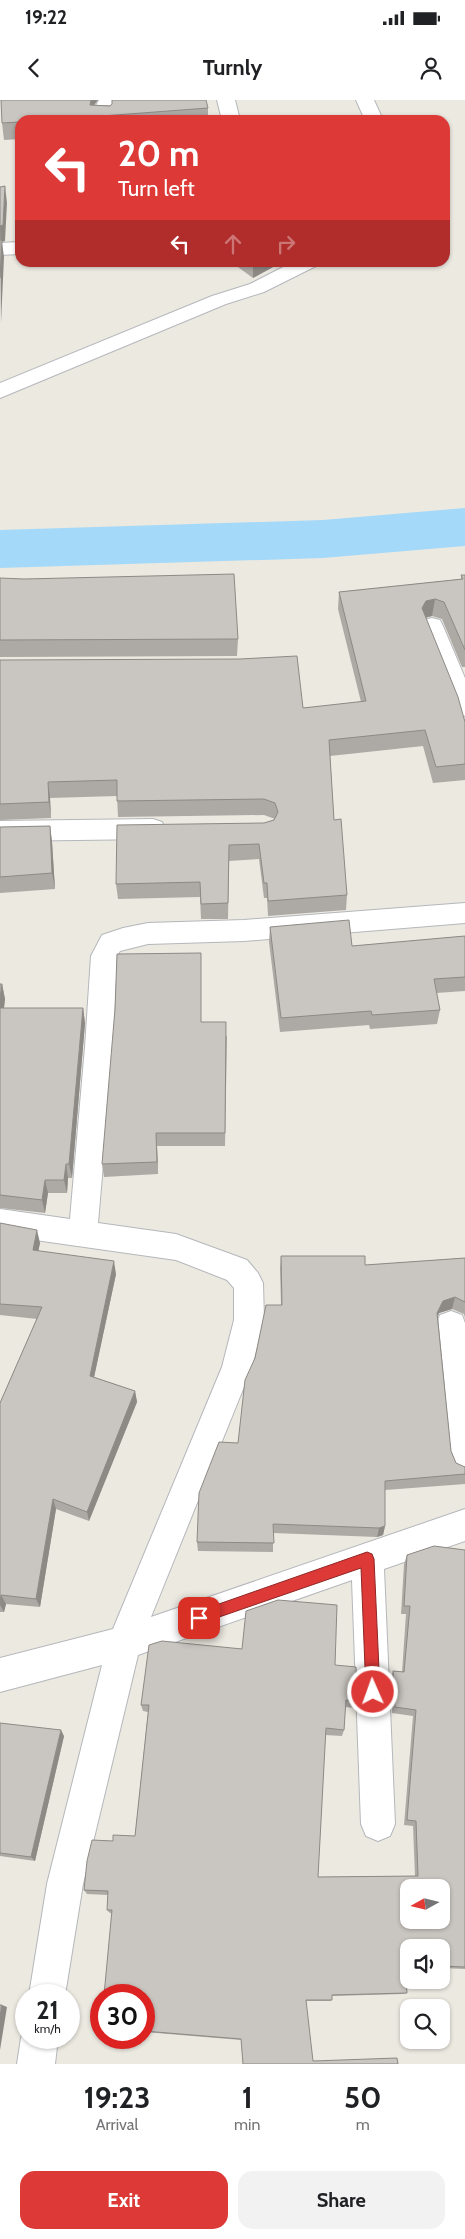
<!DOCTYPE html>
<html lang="en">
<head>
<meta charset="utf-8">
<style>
	:root { --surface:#fff; --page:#f2f2f2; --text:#202124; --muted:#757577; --accent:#dc3937 }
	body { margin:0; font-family:Cabin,sans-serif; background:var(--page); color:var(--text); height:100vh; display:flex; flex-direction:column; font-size:19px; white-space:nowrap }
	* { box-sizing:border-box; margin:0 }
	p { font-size:16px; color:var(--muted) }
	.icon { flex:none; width:28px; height:28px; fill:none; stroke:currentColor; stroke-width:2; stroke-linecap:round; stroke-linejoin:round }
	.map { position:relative; height:1964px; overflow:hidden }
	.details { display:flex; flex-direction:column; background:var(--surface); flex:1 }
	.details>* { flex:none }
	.guide { position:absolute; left:15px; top:15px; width:435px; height:152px; border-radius:15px; box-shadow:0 1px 4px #0004; background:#dc3937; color:#fff; overflow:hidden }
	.needle { width:32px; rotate:262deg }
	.controls { position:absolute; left:400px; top:1779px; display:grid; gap:10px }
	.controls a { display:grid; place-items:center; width:50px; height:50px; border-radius:10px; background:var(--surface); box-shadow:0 1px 4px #0004; font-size:25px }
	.speed { position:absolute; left:15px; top:1884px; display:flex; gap:10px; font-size:25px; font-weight:700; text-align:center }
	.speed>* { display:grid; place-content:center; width:65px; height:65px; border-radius:50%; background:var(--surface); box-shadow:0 1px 4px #0004; line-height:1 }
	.speed small { font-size:12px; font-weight:400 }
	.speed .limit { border:8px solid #d22; background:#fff; color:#111 }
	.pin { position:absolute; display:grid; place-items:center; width:42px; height:42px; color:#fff; margin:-21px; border-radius:10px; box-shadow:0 2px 8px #0006 }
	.me { position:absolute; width:55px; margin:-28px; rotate:358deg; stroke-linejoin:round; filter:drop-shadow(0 0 4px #0008) }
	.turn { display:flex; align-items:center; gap:18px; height:105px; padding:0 20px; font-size:22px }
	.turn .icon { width:65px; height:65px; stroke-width:2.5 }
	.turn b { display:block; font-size:35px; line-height:42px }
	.lanes { display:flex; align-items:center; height:48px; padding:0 20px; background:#0003; justify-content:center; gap:25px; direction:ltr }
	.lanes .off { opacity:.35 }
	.eta { display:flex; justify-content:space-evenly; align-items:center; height:85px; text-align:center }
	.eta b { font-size:30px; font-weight:700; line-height:35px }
	.action { display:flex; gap:10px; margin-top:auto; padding:10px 20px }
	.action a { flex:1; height:58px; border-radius:15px; background:var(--accent); color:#fff; font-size:20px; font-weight:700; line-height:58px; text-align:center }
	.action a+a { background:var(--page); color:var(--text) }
	.status { display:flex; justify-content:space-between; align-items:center; height:35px; padding:0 25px; background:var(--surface); direction:ltr }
	.status svg { height:14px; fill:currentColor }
	header { display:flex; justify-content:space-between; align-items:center; height:65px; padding:0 20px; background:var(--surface); font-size:22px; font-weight:700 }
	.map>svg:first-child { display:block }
</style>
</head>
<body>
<div class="status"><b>19:22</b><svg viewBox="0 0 49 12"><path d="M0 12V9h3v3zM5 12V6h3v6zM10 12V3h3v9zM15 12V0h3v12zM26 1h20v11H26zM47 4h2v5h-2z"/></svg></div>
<header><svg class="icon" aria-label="back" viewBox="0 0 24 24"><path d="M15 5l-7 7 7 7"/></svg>Turnly<svg class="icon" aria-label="person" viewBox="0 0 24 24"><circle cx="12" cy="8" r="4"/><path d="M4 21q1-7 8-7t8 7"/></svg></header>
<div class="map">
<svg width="465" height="1964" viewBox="0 0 465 1964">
	<rect width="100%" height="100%" fill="#ece9e1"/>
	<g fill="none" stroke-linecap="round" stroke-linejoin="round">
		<path fill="#a4d9f9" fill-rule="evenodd" d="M465 408V446L323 458 0 468V430L323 420Z"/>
		<defs>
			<path id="street" d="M99 0H118L111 9V20H93L94 9Z
				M217 0H235L240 20H222Z
				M356 0H374L383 20H365Z
				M20 142V154L0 155V143Z
				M293 162H318L316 166 264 192 226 204 0 298V283L212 196 250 184Z
				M432 518 440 520 443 526 465 578V616L457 613 453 607 421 526 424 520Z
				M153 719 162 722 165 729 162 736 153 739 0 741V721Z
				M465 803V823L244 841 148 844 120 851 117 856 113 947 98 1123 176 1134 247 1160 258 1173 263 1183 264 1220 252 1267 151 1517 465 1409V1441L384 1469 395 1724 390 1736 378 1741 366 1736 361 1724 352 1480 138 1555 83 1784 65 1895H29L47 1784 102 1565 0 1592V1558L113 1529 222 1267 234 1220V1188L227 1180 176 1160 0 1135V1109L70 1119 85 947 91 856 102 835 123 828 148 823 244 820Z
				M451 1211 462 1215 465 1223V1376L454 1372 449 1361 436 1225 440 1215Z
				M26 1926V1938H58L55 1964H17L21 1938Z"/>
		</defs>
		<use href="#street" stroke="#b4b7bb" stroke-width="2"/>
		<use href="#street" fill="#fff" fill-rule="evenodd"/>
	</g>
	<path fill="#ada9a5" d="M94 5 208 8V20H20V39L4 40 2 23Z
		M231 162H282L253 178Z
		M461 475H465V567H462L442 519 432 516 425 518 465 622V680L433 683 423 646 330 656 334 720 347 795 346 810 268 816 267 798H264L259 759 229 761 228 819H201L200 797 118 799 116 784 275 719 264 715 118 717 117 696 50 698 51 718 0 720V560L303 608 361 602 338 509 339 492 461 479Z
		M0 478 238 539 237 556 0 557Z
		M50 726 52 742 55 789 0 793V727Z
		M270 827 352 846 465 836V891L436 893 440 910 437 924 370 929 369 925 280 932 269 842Z
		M0 884H2L5 899 4 908H83L85 923 72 1078H68L67 1093H48L45 1113 0 1108Z
		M202 922 227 936 225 1046H157L158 1074 104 1077 102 1064Z
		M0 1123 40 1143 38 1151 116 1174 94 1277 135 1291 137 1302 89 1421 56 1409 40 1507 6 1504 4 1512H0V1303L37 1219 0 1215Z
		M281 1156 365 1165 465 1158V1218L464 1214 452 1209 439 1213 438 1217 451 1351 456 1363 465 1367V1384L385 1390V1426L383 1435 377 1437 273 1433V1452L198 1451 197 1442 238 1343 281 1205 280 1168Z
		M465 1450V1869L441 1868V1848H409V1867H405L407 1893 403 1894 332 1896V1900L330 1901H306L243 1964 241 1940 144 1932V1895L112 1813H110L107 1810 108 1795 87 1794 84 1790 113 1741 135 1736 148 1612 143 1611 141 1605 335 1565 357 1602 355 1608 345 1607 344 1630 342 1636 325 1635 318 1777 415 1776 413 1726 404 1725 413 1616 392 1613 391 1578 393 1571 402 1572 406 1514H401L404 1464 407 1455Z
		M0 1623 64 1636 35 1761 0 1756Z"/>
	<path fill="#8d8a86" d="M91 0H98L92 8 90 5Z
		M5 86 7 103 5 141 2 142 4 157 1 223 0 126Z
		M253 162H282L253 178Z
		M435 499 432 516 424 518 422 508 426 501Z
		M48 682 50 698 51 718 49 702Z
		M50 726 52 742 55 789 52 773Z
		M2 884 5 899 2 924 0 914V899Z
		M83 908 85 923 72 1078 69 1064Z
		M156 1033 157 1046 158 1074 157 1062Z
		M66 1064 68 1078 67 1093 64 1080Z
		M45 1080 48 1093 45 1113 42 1100Z
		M37 1130 40 1143 36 1163 33 1150Z
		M114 1161 116 1174 92 1287 90 1276Z
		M455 1197 452 1209 439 1213 434 1225 437 1213 443 1201Z
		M135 1291 137 1302 89 1421 87 1412Z
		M53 1399 56 1409 40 1507 36 1499Z
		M385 1426 383 1435 377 1437 379 1428Z
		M1 1495 6 1504 4 1512 0 1505Z
		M61 1630 64 1636 35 1761 31 1757Z
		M2 1905 7 1907 0 1950V1917Z"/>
	<path fill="#c9c5c0" stroke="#8d8a86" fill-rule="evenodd" d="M1 0H91L90 5 110 6 112 4V0H206L208 8 49 20H20V22L2 23Z
		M5 86 3 125 0 126V87Z
		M0 140H2L0 178Z
		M234 474 238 539 0 540V478L24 479Z
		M461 475H465V550L444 502 435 499 426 501 422 508 458 597 465 622V664L436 667 425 630 329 640 334 720 341 719 347 795 268 801 267 783H264L259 744 229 745 228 803 201 804 200 782 116 784 117 725 264 723 274 720 278 712 275 703 264 699 117 701V680L48 682 49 702 0 704V560L240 559 297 556 303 608 366 601 339 492 463 479Z
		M50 726 52 773 0 777V727Z
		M349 820 352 846 465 836V877L434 879 440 910 372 915 371 911 281 918 270 827Z
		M201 853V922H226L225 1033H156L157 1062 102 1064 115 909 117 854Z
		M0 884H2L0 899Z
		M0 908H83L69 1064H66L64 1080H45L42 1100 0 1095Z
		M0 1123 37 1130 33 1150 114 1161 90 1276 135 1291 87 1412 53 1399 36 1499 1 1495 0 1503V1303L42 1207 0 1204Z
		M281 1156H365V1165L465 1158V1202L455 1197 443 1201 437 1213 451 1351 456 1363 465 1367V1374L385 1381V1426L379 1428 273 1424 274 1443 197 1442 199 1393 219 1342 238 1343 245 1280 255 1258 266 1205H282Z
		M434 1446 465 1450V1867L441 1866V1848H409V1865H405L407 1893 332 1895V1900H306L313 1961 397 1958 398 1964H243L241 1939 144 1931V1895H104L112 1810H107L108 1791 84 1790 87 1761 92 1740 113 1741V1735L135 1736 149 1605H141L149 1545 162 1541 242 1549 246 1511 278 1500 337 1505 335 1565 356 1567 357 1602 346 1600 344 1630 326 1628 318 1777 418 1776 416 1721 407 1720 416 1610 395 1607 393 1571 404 1572 410 1506H404L407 1455ZM409 1788H441V1820H409Z
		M0 1623 61 1630 31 1757 0 1753Z
		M0 1905H2L0 1917Z"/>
	<path fill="#dc3937" stroke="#8f2524" d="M367 1452 372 1454 374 1459 380 1592 378 1596 373 1598 368 1596 366 1592 361 1468 199 1524 194 1522 192 1518 194 1513 199 1511Z"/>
</svg>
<div class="controls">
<a><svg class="needle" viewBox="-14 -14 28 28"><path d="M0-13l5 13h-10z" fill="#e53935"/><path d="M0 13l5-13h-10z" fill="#757577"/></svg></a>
<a><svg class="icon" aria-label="sound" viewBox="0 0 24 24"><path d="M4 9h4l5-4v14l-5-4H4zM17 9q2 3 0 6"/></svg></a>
<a><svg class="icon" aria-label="search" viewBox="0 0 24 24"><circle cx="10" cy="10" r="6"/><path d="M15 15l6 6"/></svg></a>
</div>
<div class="speed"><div>21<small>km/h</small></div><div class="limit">30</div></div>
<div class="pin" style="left:199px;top:1518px;background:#d93025"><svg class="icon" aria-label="arrive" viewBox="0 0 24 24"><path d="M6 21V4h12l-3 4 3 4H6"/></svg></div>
<svg class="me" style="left:373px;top:1592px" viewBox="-20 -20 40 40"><circle r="17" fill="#dc3937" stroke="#fff" stroke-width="3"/><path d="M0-11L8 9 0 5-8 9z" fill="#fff"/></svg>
<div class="guide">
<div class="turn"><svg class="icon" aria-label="left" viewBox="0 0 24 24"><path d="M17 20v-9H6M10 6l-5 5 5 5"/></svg><div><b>20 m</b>Turn left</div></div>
<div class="lanes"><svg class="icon" aria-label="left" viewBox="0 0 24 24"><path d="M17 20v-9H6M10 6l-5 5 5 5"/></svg><svg class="icon off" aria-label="ahead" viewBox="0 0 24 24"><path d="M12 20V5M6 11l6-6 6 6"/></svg><svg class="icon off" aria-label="right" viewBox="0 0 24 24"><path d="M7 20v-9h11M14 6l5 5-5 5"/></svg></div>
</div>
</div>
<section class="details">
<div class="eta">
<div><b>19:23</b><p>Arrival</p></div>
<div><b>1</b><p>min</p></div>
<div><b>50</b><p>m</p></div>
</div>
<div class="action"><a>Exit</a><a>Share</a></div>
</section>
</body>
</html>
